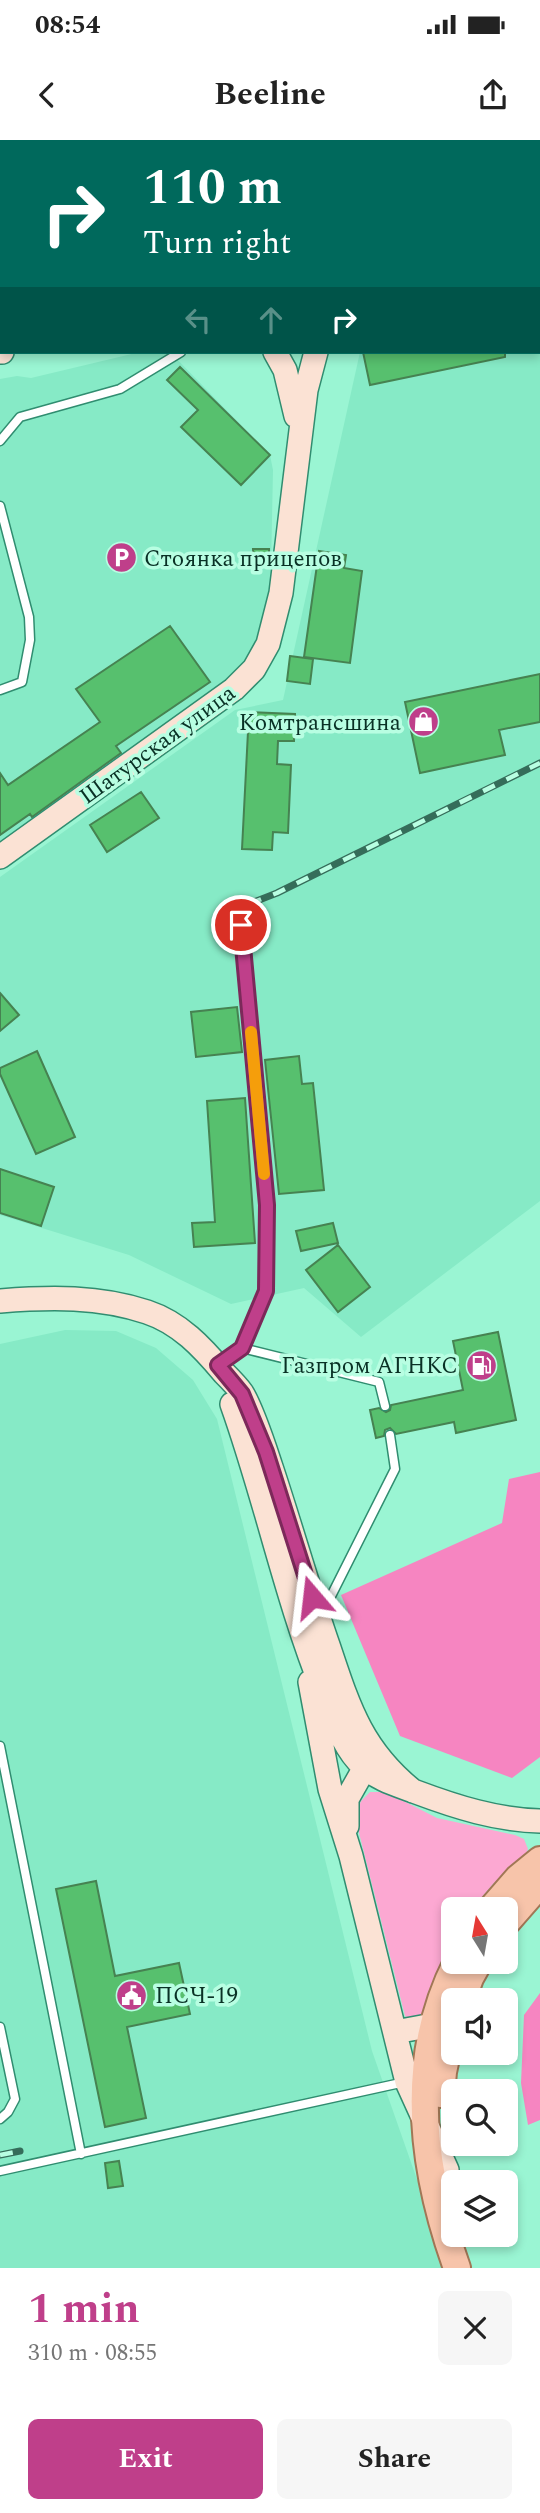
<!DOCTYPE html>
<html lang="en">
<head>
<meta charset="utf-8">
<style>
	:root { --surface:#fff; --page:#f6f6f6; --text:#222; --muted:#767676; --accent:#bf3f8a }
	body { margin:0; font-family:Spectral,serif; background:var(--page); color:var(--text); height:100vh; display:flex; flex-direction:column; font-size:26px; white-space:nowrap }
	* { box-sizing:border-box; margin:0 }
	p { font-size:23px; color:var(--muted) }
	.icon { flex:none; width:38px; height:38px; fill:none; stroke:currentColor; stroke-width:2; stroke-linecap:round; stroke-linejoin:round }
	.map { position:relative; height:2128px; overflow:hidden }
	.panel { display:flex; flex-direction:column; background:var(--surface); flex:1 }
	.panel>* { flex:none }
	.guide { position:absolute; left:0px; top:0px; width:541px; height:214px; box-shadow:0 4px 10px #0003; background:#00695c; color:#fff; overflow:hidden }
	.needle { width:46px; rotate:349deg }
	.tools { position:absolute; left:441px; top:1757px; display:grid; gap:14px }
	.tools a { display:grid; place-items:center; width:77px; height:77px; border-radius:10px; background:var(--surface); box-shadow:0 4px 10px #0003; font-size:35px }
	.pin { position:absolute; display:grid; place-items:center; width:60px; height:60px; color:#fff; margin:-30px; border:4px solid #fff; border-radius:50%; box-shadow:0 2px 7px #0007 }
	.me { position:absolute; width:77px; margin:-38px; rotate:343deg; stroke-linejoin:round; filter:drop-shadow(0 0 5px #0008) }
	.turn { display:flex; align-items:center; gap:24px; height:147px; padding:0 28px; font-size:32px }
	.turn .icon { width:91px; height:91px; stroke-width:2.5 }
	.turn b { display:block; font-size:49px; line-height:60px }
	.lanes { display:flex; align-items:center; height:66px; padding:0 28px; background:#0003; justify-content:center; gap:35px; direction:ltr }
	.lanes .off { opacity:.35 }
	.round { display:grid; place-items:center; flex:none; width:74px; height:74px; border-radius:10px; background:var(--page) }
	.summary { display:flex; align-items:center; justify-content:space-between; height:119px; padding:0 28px }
	h1 { font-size:42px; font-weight:700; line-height:52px; color:var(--accent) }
	.button { display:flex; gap:14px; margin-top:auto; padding:14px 28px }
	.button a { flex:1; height:80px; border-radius:10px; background:var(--accent); color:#fff; font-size:28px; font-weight:700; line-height:80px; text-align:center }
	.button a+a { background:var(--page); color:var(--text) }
	.status { display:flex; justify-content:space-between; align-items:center; height:49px; padding:0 35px; background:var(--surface); direction:ltr }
	.status svg { height:19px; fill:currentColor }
	header { display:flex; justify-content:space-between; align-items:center; height:91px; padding:0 28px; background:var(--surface); font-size:32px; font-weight:700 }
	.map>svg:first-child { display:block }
</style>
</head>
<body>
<div class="status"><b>08:54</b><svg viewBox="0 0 49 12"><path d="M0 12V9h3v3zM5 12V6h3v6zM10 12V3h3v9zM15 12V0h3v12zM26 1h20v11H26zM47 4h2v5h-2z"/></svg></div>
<header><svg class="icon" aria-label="back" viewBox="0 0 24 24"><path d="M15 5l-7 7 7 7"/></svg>Beeline<svg class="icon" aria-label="share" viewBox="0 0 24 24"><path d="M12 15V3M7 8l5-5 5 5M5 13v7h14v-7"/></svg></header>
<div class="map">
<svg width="540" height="2128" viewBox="0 0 540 2128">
	<rect width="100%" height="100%" fill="#9af5d3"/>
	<path fill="#86eac6" d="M444 0H540V1061L361 1197 304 1148 231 1164 129 1115 0 1075V737L235 570 283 560 360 212H539V2H443Z
		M140 212H170L270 315 273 330 271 428 274 443 251 526 0 708V239L17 236 31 238Z
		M65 1190 116 1191 156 1208 193 1240 217 1279 372 1911 448 2128H0V1204Z"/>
	<path fill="#fca8d2" d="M370 1652H386L437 1678 515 1695 524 1699 528 1709 524 1718 493 1744 472 1769H453V1796L428 1853 424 1872 420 1878 413 1881 405 1876 355 1677 361 1661Z"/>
	<path fill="#f685c1" d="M540 1332V1617L512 1638 400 1596 341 1455 502 1383 509 1339Z
		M540 1853V1980L528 1985 521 1943 524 1875Z"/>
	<path fill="#57c06e" stroke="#468251" stroke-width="2" d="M363 212H505V217L370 245Z
		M180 227 270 315 241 345 181 287 198 270 167 240Z
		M253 409H269V426L254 425Z
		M319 411 346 415 344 428 362 431 350 523 304 517Z
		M170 486 210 542 116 606 121 613 32 677 30 674 0 695V633L8 645 100 582 76 549Z
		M290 516 313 519 310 544 287 541Z
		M540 534V582L499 590 505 615 420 633 405 562Z
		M249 572 295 574 294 601H278L277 624 291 625 288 693 273 692 272 710 242 709Z
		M141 652 159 678 107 712 90 685Z
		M0 853 19 875 0 891Z
		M237 867 242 912 196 917 191 872Z
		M37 911 75 997 36 1014 0 934V928Z
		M299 916 302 944 313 943 324 1050 279 1054 265 920Z
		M245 958 255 1103 194 1107 192 1083 215 1082 207 961Z
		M0 1029 54 1047 41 1086 0 1073Z
		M333 1083 338 1103 301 1111 296 1091Z
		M338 1105 370 1147 338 1172 306 1130Z
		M498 1192 516 1280 456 1293 454 1282 396 1294 390 1288 385 1290 384 1296 376 1298 370 1270 379 1268 386 1272 390 1270 391 1265 463 1250 453 1201Z
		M96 1741 115 1836 179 1823 190 1874 127 1887 146 1978 105 1987 56 1749Z
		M119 2021 123 2046 108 2048 105 2023Z"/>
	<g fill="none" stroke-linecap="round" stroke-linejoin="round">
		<defs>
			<path id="service" d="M0 301 20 277 120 249 181 212
				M0 366 29 477 30 500 22 542 0 550
				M241 785 267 1065 266 1151 242 1208
				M220 1223 242 1208 379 1242 385 1266
				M322 1474 395 1329 390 1295
				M0 1606 81 2014
				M0 1887 15 1959 8 1972 0 1979
				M0 2031 405 1942"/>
			<path id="secondary" d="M424 2 425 0
				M0 212H2
				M275 212 285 230 296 276
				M0 717 234 549 254 529 268 504 281 453 306 250 316 212
				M0 1161C50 1157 99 1156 147 1172 180 1183 202 1207 224 1233 230 1239 237 1246 242 1253 253 1271 264 1306 271 1327 291 1387 308 1448 329 1508 349 1568 362 1610 413 1651
				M232 1264C266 1359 286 1459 324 1553 334 1578 343 1608 364 1627 379 1640 398 1645 416 1652 456 1667 497 1680 540 1681
				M310 1542 330 1649 351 1716 407 1942 447 2030
				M347 1686V1659L372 1615
				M395 1892 433 1885"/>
			<path id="primary" d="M491 1769 518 1738 540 1720
				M506 1783 540 1744
				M457 1822C407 1920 421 2028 457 2128
				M462 1860 470 1838 479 1822
				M441 1954 443 1932 453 1885"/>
		</defs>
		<use href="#service" stroke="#308d70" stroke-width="11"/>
		<use href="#secondary" stroke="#308d70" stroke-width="26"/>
		<use href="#primary" stroke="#a07756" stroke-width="30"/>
		<use href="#service" stroke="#fff" stroke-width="8"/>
		<use href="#secondary" stroke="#fbe2d4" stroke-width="23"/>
		<use href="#primary" stroke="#f7c4aa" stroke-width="26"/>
		<defs>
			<path id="rail" d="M249 764 277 753 540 623
				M0 2015 20 2011"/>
		</defs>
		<use href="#rail" stroke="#356d5a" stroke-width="7"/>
		<use href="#rail" stroke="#b8fee2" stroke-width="4.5" stroke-dasharray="13" stroke-linecap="butt"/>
	</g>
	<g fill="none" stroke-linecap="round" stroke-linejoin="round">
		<defs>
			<path id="route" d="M241 785 267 1065 266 1151 242 1208 218 1225 242 1254 266 1312 312 1457"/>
		</defs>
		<use href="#route" stroke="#7c295a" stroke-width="18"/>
		<use href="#route" stroke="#bf3f8a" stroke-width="12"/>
		<path stroke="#f59e0b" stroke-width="12" d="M251 892 264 1034"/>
	</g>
	<defs>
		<symbol id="parking-disc" viewBox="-11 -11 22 22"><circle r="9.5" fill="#bf3f8a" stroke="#b8fee2"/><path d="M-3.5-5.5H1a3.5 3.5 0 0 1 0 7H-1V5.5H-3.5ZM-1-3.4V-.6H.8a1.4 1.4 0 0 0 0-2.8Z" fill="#fff"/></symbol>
		<symbol id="shop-disc" viewBox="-11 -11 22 22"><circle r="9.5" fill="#bf3f8a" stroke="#b8fee2"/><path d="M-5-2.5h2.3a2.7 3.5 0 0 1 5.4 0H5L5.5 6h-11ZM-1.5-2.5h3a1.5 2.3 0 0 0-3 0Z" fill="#fff"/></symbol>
		<symbol id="fuel-disc" viewBox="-11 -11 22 22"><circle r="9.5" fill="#bf3f8a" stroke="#b8fee2"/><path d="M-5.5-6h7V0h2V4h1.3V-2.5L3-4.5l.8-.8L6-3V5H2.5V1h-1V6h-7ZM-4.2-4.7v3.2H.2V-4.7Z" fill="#fff"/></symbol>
		<symbol id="civic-disc" viewBox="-11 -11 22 22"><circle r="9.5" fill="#bf3f8a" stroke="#b8fee2"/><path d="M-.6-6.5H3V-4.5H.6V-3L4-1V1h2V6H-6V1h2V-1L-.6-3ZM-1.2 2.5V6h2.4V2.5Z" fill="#fff"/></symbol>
	</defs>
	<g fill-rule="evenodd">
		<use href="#parking-disc" x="104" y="400" width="35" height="35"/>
		<use href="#shop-disc" x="406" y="564" width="35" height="35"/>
		<use href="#fuel-disc" x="464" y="1208" width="35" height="35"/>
		<use href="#civic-disc" x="114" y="1838" width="35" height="35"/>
	</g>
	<g text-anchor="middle" stroke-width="7" stroke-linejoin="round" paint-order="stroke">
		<g font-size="23" fill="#093125" stroke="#b8fee2" text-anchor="start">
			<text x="144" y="426">Стоянка прицепов</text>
			<text x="401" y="590" text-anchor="end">Комтрансшина</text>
			<text x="458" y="1233" text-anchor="end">Газпром АГНКС</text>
			<text x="155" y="1863">ПСЧ-19</text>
		</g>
		<g font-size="23" fill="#093125" stroke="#b8fee2">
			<text transform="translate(157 604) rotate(-36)" y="8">Шатурская улица</text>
		</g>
	</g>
</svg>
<div class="tools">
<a><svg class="needle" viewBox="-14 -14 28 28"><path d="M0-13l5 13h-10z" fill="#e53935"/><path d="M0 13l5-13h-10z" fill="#767676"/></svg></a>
<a><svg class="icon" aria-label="sound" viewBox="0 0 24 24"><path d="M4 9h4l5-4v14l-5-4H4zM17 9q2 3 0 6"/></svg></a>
<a><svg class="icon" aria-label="search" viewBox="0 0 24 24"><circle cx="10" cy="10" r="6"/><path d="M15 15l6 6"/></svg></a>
<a><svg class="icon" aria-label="layers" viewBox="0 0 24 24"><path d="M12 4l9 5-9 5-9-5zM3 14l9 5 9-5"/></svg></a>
</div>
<div class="pin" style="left:241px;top:785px;background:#d93025"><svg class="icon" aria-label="arrive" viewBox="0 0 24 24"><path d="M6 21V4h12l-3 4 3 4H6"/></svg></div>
<svg class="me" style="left:312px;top:1457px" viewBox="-20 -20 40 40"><path d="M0-17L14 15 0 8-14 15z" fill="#bf3f8a" stroke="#fff" stroke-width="4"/></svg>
<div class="guide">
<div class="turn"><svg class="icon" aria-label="right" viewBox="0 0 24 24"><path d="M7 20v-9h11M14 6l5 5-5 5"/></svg><div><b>110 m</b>Turn right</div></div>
<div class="lanes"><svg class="icon off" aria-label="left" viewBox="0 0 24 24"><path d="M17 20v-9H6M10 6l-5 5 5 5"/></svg><svg class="icon off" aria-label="ahead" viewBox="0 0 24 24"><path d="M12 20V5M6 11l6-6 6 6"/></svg><svg class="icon" aria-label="right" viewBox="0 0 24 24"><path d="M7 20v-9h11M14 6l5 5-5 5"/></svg></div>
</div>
</div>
<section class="panel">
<div class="summary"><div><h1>1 min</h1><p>310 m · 08:55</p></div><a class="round"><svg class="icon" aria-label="close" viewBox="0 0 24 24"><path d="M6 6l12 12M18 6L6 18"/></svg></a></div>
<div class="button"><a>Exit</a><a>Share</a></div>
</section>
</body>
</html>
